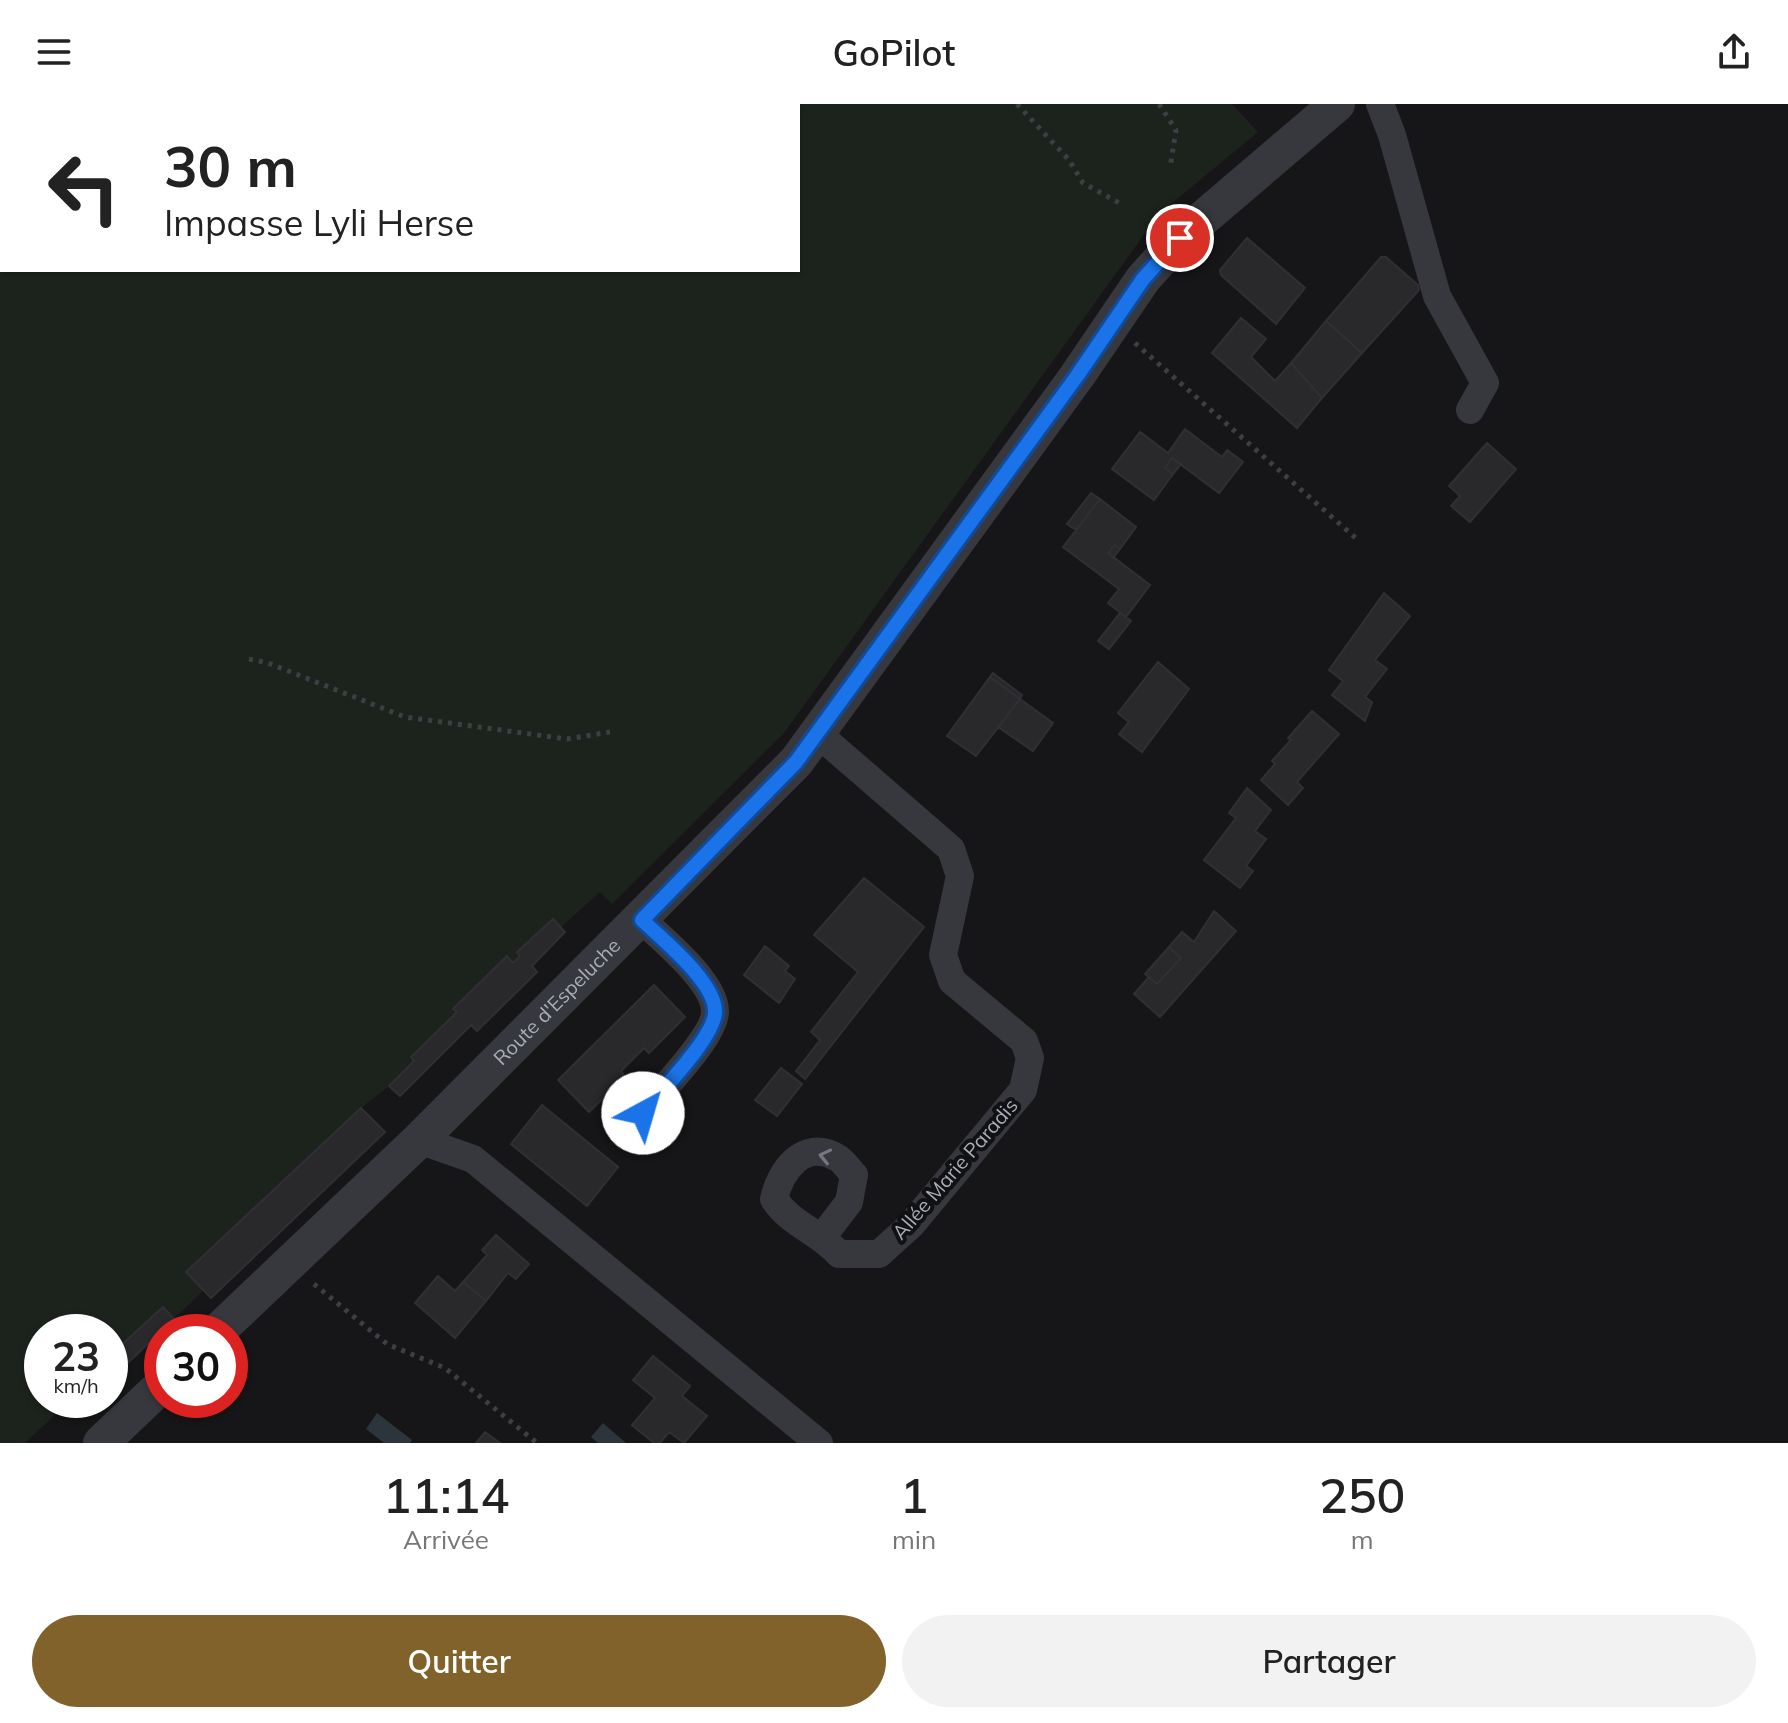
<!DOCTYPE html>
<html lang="fr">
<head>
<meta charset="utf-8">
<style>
	:root { --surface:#fff; --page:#f2f2f2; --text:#222; --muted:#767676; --accent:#80622a }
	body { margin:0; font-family:Mulish,sans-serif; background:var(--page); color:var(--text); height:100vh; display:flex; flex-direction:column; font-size:30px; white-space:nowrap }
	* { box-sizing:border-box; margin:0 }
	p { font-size:26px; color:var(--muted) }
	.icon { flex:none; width:44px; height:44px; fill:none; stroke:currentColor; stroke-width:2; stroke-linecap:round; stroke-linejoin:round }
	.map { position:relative; height:1339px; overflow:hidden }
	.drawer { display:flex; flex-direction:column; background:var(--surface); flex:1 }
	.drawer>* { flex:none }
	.guide { position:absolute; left:0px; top:0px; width:800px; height:168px; box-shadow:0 2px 6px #0004; background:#fff; color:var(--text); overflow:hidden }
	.speed { position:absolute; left:24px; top:1210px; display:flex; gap:16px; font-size:40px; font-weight:700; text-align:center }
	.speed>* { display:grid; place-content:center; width:104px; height:104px; border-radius:50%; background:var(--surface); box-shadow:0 2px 6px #0004; line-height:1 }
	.speed small { font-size:20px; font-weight:400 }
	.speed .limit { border:12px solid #d22; background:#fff; color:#111 }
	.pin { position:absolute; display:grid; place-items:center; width:68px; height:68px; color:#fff; margin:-34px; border:4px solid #fff; border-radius:50%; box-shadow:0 2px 8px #0007 }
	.me { position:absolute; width:88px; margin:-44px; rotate:39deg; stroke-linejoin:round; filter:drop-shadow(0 0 6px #0008) }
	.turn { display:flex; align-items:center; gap:28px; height:168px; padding:0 32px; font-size:36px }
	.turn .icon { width:104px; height:104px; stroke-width:2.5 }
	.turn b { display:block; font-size:56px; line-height:68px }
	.eta { display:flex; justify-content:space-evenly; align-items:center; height:136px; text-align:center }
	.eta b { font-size:48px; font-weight:600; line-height:56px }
	.action { display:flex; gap:16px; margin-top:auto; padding:16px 32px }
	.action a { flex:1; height:92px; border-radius:48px; background:var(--accent); color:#fff; font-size:32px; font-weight:600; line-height:92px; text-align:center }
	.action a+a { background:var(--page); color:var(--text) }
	header { display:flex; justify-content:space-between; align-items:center; height:104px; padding:0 32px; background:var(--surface); font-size:36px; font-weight:600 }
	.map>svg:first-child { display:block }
</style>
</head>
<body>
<header><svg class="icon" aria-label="menu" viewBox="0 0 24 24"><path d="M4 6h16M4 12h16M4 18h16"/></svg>GoPilot<svg class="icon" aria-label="share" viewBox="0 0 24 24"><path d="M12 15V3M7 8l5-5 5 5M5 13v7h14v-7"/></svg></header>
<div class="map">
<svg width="1788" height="1339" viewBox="0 0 1788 1339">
	<rect width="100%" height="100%" fill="#161618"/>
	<path fill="#1c231d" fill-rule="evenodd" d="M0 0H1232L1258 28 1159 110 784 629 612 800 600 788 561 823 565 828 532 862 537 868 477 927 471 922 400 992 389 982 361 1004 385 1028 211 1194 204 1186 110 1276V1228H42V1296H71L25 1339H0ZM2 2H798V166H2Z"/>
	<path fill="#2c353c" d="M377 1309 412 1336 410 1339H384L366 1325Z
		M603 1319 626 1339H598L591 1333Z"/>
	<path fill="#29292c" stroke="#303034" stroke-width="2" d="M1247 134 1305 184 1276 220 1221 171 1220 166Z
		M1381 153H1386L1418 181 1419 186 1362 249 1326 217Z
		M1241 214 1266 235 1251 253 1275 277 1291 259 1322 294 1297 324 1212 249Z
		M1326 217 1362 249 1322 294 1291 259Z
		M1185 325 1222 353 1227 346 1243 358 1219 389 1172 354 1165 364 1173 370 1154 396 1112 365 1140 328 1168 349Z
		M1487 339 1516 365 1470 418 1451 402 1460 392 1449 382Z
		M1172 354 1181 360 1173 370 1165 364Z
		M1091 389 1100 395 1076 426 1067 420Z
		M1100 395 1136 423 1120 445 1115 441 1108 449 1150 481 1126 513 1108 499 1119 485 1063 443Z
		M1115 441 1120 445 1113 454 1108 449Z
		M1384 489 1410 512 1375 556 1387 565 1365 593 1372 598 1365 617 1332 591 1343 577 1329 566Z
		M1120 509 1131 517 1109 545 1098 537Z
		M1158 558 1189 585 1142 648 1119 630 1129 618 1118 609Z
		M993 569 1022 591 1020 595 990 573Z
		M990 573 1020 595 976 652 947 632Z
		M1020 595 1053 619 1033 647 998 623Z
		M1312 607 1339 630 1297 678 1303 684 1288 701 1261 676 1275 660 1272 657 1291 636 1288 634Z
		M1247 684 1271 706 1255 727 1266 735 1246 762 1253 767 1240 784 1204 756 1236 714 1229 709Z
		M864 774 924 823 805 975 796 967 820 936 811 928 858 868 814 831Z
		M1214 807 1236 827 1160 913 1134 890 1149 873 1157 880 1181 854 1169 843 1182 828 1194 838Z
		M553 815 565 828 532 862 537 868 477 927 471 921 400 992 389 982 414 957 411 953 457 908 453 905 507 852 513 859 520 852 517 848Z
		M765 842 789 862 785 867 795 875 779 899 744 871Z
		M1169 843 1181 854 1157 880 1145 870Z
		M654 881 685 913 649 949 644 944 621 967 625 973 589 1008 558 976Z
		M781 964 802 980 777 1012 755 996Z
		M542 1001 618 1063 587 1102 511 1040Z
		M361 1004 385 1028 211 1194 186 1168Z
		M496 1131 529 1160 516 1175 508 1169 486 1197 463 1178 487 1151 482 1146Z
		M438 1172 455 1187 463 1178 486 1197 455 1234 415 1199Z
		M163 1203 174 1215 110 1276V1260L120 1250 116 1246Z
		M653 1252 690 1282 682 1292 707 1312 684 1339 669 1328 660 1339H654L632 1321 655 1294 633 1276Z
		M485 1328 500 1339H476Z"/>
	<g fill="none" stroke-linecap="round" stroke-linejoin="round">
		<path stroke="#3d3f44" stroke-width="5" stroke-dasharray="4 6" stroke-linecap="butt" d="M1017 0 1069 56 1083 79 1123 101
			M1159 0 1176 26 1170 64
			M1135 239 1358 436
			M249 555 268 559 405 613 567 635 610 628
			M314 1180 387 1240 445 1264 537 1339"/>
		<path stroke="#37383d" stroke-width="28" d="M1380 0 1392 31 1437 192 1485 279 1470 306
			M817 629 951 745 960 772 943 851 952 877 1024 937 1030 954 1023 986 911 1121 879 1150H839C819 1127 791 1121 774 1095 780 1068 803 1034 836 1053 843 1056 849 1066 854 1071L849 1098 823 1132
			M642 816C662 835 715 878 715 907 716 932 659 988 643 1009
			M419 1036 473 1055 819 1339"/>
		<g stroke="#37383d" stroke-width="36">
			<path id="s1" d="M217 1228 419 1036 796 658 1077 272 1143 175 1180 134 1337 0"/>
			<path d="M101 1339 162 1281"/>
		</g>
	</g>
	<defs><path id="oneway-chevron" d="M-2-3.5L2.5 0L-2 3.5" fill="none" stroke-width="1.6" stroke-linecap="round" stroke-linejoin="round" transform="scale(2)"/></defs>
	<use stroke="#757881" href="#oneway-chevron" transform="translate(825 1052) rotate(-167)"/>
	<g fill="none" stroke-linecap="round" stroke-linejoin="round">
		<defs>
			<path id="route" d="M643 1009C659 989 716 932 715 907 715 878 662 835 642 816L796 658 1077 272 1143 175 1180 134"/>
		</defs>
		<use href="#route" stroke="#114b97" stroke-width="20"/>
		<use href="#route" stroke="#1a73e8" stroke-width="14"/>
	</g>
	<g text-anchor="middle" stroke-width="8" stroke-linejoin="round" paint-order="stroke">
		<g font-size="20" fill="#a8adb8" stroke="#111113">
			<text dy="7" stroke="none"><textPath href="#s1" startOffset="474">Route d'Espeluche</textPath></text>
			<text transform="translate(955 1065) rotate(-49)" y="7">Allée Marie Paradis</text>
		</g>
	</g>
</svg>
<div class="speed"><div>23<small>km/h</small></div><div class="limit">30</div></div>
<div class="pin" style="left:1180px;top:134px;background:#d93025"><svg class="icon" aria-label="arrive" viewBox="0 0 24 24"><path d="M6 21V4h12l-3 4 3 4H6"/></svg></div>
<svg class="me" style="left:643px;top:1009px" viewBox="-20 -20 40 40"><circle r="19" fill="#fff"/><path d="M0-13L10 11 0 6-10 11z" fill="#1a73e8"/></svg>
<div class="guide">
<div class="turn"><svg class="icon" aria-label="left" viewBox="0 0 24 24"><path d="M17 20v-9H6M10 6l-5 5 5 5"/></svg><div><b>30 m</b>Impasse Lyli Herse</div></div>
</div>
</div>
<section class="drawer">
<div class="eta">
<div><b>11:14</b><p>Arrivée</p></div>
<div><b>1</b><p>min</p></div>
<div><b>250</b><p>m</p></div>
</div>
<div class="action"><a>Quitter</a><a>Partager</a></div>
</section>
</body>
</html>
